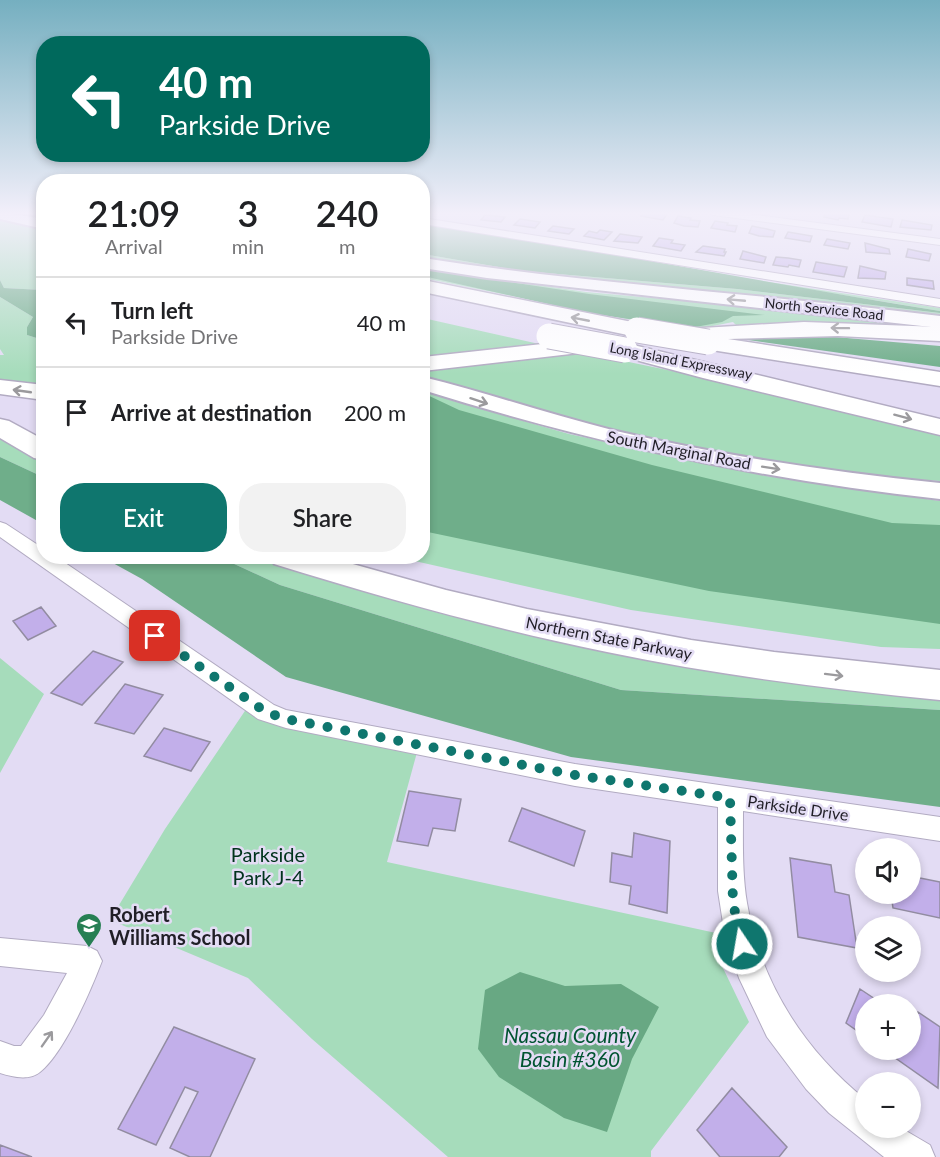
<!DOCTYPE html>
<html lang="en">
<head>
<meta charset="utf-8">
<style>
	:root { --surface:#fff; --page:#f2f2f2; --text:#202124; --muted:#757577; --line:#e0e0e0; --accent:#0f766e }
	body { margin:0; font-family:Lato,sans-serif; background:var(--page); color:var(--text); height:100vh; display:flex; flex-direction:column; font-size:22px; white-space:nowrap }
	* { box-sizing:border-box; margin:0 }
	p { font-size:20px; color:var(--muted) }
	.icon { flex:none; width:33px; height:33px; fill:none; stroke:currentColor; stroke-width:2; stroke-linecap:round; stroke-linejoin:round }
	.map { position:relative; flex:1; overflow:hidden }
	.side { position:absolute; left:36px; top:174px; width:394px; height:390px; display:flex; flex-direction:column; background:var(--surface); border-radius:24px; box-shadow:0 3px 9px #0003 }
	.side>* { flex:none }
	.hud { position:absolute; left:36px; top:36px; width:394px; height:126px; border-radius:24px; box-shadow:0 3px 9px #0003; background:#00695c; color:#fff; overflow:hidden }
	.fabs { position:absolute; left:855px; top:838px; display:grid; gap:12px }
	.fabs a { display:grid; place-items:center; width:66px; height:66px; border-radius:50%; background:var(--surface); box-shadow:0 3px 9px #0003; font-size:30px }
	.pin { position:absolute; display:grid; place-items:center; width:51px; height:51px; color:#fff; margin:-26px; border-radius:12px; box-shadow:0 3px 9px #0006 }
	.me { position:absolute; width:66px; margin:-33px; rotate:348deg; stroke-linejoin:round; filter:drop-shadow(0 0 4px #0008) }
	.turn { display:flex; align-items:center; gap:21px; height:126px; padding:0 24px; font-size:27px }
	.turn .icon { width:78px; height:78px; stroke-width:2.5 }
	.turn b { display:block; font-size:42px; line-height:51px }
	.eta { display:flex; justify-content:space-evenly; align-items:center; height:102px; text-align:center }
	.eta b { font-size:36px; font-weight:600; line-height:42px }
	.cta { display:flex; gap:12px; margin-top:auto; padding:12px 24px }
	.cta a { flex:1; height:69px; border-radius:24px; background:var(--accent); color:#fff; font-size:24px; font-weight:600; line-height:69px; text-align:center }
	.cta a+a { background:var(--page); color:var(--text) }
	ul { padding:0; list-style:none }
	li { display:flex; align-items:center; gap:18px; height:90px; padding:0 24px; border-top:2px solid var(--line) }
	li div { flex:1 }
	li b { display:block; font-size:22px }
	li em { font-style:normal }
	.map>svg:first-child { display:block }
</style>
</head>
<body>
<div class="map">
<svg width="940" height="1157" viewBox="0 0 940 1157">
	<rect width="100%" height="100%" fill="#e3dcf4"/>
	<path fill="#a6dcbb" d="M0 218 43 229V290L4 288 0 280Z
		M423 254 522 271 737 289 940 313V317L608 284 423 259Z
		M423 268 586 292 912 321 940 330 845 323 736 325 733 322 687 331 423 278Z
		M690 270 940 308V311Z
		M0 297 33 317 27 327V335L43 340V388L0 379V355H4L0 349Z
		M423 318 548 346 423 360Z
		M571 350 817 401 940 432V481C765 468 590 429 423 375V368Z
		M423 390 450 400 569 434 766 476 940 501V649L881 647 631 610 397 557 423 556Z
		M0 437 43 462V477L0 457Z
		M219 557H256L283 567 439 613 666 664 940 691V710L621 690 280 585Z
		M0 658 44 694 0 773Z
		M251 702 419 745 387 862 716 933 722 966 749 1022 651 1151V1157H448L312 1039 248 978 110 920 165 829Z"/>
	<path fill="#6fae8a" d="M423 222C596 250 767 283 940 311V313L737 289 522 271 423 254Z
		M423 269 589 294 765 315 733 316 722 322 690 328 588 313 423 276Z
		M0 280 4 288 43 290V340L27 335V327L33 317 0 297Z
		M835 337 940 346V367L741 339Z
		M423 393 459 410 652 465 892 523 940 525V624L709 591 423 531Z
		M0 457 43 477V524L0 500Z
		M102 557H219L280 585 621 690 940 710V807L571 757 286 677 142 579Z"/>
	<path fill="#68a883" d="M520 972 565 986 621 984 659 1007 632 1059 607 1132 564 1118 499 1077 478 1049 485 990Z"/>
	<path fill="#c2afea" stroke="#928ca1" stroke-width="1.5" d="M645 212H650L667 214 663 220 641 216Z
		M826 212H833L849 214 848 219 839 218 838 220 824 217Z
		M485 215 505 217 501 222 481 220Z
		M865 215 893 219 891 227 862 222Z
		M678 216 691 218 690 220 700 221 698 227 684 226 674 223Z
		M520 219 540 222 535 228 514 225Z
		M902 220 932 225 931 230 900 227Z
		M715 221 728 223 727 225 737 226 735 232 711 228Z
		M553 226 574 229 569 234 548 231Z
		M752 226 767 229 775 231 773 237 759 236 749 233Z
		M600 230 612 232 604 240 584 236 589 231 597 233Z
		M788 232 812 236 810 242 785 238Z
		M620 234 642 237 638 243 614 241Z
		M659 238 673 240 671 243 685 245 681 251 653 246Z
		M827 239 850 243 848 249 824 245Z
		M865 243 889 249 890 254 866 252Z
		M703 246 725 249 724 252H726L724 256 696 252Z
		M908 249 931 254 929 261 906 257Z
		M743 251 766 257 764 263 740 259Z
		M776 257 788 258 801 260 799 267 789 265 788 267 773 265Z
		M816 262 847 267 844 277 813 272Z
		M860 266 886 272 885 279 858 278Z
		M907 278 933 281 934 289 907 285Z
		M41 607 56 626 28 640 13 621Z
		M93 651 123 662 82 705 51 693Z
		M125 684 163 695 134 734 95 723Z
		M164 728 210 742 191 771 144 756Z
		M409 791 461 799 455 831 433 828 428 846 397 841Z
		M522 808 585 831 574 866 509 841Z
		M634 833 670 841 667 913 629 904 631 886 610 882 612 853 632 857Z
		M790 858 831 865 835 892 849 895 857 948 798 937Z
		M910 876 940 882V918L893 908 891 894H910Z
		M860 989 884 1005H866V1037L846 1023Z
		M918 1012 940 1027 938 1088 884 1050H910V1023L913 1025Z
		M174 1027 255 1059 210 1157H190L170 1148 198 1092 185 1087 156 1145 118 1129Z
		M732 1088 787 1147 779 1157H720L697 1130Z
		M0 1145 32 1157H0Z"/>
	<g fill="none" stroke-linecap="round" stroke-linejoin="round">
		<defs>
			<path id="street" d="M708 212H734L940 239V245L713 215Z
				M423 218 940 299V307L423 224Z
				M0 522 6 524 44 549V556H55L274 705 286 710 575 764 940 817V841L743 811C743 842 742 873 747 903 760 982 804 1050 866 1100V1128H901L930 1145 935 1157H884L829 1113 806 1089 767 1037 739 978 725 936 718 891V807L575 786 286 728 258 719 0 537Z
				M0 938 87 946 97 951 102 961C91 990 64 1053 40 1072 29 1081 13 1077 0 1073V1041L14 1046H21L44 1015 67 973 0 966Z"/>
			<path id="secondary" d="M0 212 44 219V229L0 219Z
				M423 258C595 285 768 294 940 316V328L487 278 423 268Z
				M423 377C488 393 551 415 616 431 723 456 831 472 940 483V499C763 480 592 443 423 390Z"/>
			<path id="highway" d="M423 280 637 323 645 325 648 330 645 335 637 337 423 292Z
				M804 322 940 327V341L838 336 728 339 940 372V386L718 351 710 349 706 344 709 340 669 344 661 342 658 337 661 332 669 330Z
				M597 338 605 340 609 345 605 350 423 371V357Z
				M625 343 940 419V435L703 378 617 355 613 350 617 345Z
				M0 380 44 385V400L0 394Z
				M0 419 9 421 44 440V460L34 458 0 438Z
				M269 556H324L446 590 527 609 691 640 774 652 940 670V700C828 689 717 675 607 652 494 629 384 598 274 564Z"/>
		</defs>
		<use href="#street" stroke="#b2abc2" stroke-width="2"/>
		<use href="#secondary" stroke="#b2abc2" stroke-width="4"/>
		<use href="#highway" stroke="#b2abc2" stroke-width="3"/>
		<use href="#street" fill="#fff" fill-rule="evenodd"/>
		<use href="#secondary" fill="#fff" fill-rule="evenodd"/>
		<use href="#highway" fill="#fff" fill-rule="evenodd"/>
		<defs>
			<path id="highway-bridge" d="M637 330 708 342
				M549 336 625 350"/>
		</defs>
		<use href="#highway-bridge" stroke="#b2abc2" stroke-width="27" stroke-linecap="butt"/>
		<use href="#highway-bridge" stroke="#fff" stroke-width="25"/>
	</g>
	<defs><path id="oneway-shaft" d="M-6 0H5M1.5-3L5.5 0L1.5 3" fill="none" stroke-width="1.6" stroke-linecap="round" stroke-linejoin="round" transform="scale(1.5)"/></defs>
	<g stroke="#9b9a9d">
		<use href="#oneway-shaft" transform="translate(736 300) rotate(-175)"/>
		<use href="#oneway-shaft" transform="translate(580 319) rotate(-169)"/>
		<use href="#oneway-shaft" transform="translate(840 328) rotate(-179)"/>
		<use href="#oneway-shaft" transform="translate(22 391) rotate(-172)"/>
		<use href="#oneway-shaft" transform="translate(479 401) rotate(18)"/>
		<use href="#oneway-shaft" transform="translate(903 417) rotate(15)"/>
		<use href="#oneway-shaft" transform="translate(771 468) rotate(9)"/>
		<use href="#oneway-shaft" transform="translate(834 675) rotate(7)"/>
		<use href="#oneway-shaft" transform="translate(47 1039) rotate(-55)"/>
	</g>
	<linearGradient id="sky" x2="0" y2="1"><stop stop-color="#75afc0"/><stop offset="0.57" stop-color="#f2effa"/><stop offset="1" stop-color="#f2effa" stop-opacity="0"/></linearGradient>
	<rect width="940" height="374" fill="url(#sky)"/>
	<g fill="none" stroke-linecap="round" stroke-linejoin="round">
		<path stroke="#0f766e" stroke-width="10" stroke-dasharray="0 18" d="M155 636 266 712 286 719 575 775 730 798 733 903 742 944"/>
	</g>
	<defs>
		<symbol id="school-pin" viewBox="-11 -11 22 30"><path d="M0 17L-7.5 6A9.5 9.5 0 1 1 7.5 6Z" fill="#267f53" stroke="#e3dcf4"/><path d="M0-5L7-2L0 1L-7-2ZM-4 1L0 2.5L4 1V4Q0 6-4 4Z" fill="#fff"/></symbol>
	</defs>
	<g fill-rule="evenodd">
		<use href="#school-pin" x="74" y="911" width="30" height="40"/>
	</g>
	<g text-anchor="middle" stroke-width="5" stroke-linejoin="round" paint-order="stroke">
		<g font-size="14" fill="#201e26" stroke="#e3dcf4">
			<text transform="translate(824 309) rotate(6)" y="5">North Service Road</text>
			<text transform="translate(681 361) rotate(11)" y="5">Long Island Expressway</text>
		</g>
		<g font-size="16" fill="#201e26" stroke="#e3dcf4">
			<text transform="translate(679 450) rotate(11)" y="6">South Marginal Road</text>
			<text transform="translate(609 638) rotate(11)" y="6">Northern State Parkway</text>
			<text transform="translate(798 808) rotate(8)" y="6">Parkside Drive</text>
		</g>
		<g font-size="20" fill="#00331c" stroke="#e3dcf4">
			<text x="268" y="862">Parkside<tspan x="268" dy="23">Park J-4</tspan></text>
		</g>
		<g font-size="20" font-weight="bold" fill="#201e26" stroke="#e3dcf4" text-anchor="start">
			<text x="109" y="922">Robert<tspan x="109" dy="23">Williams School</tspan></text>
		</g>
		<g font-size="21" font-style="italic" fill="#005431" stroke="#e3dcf4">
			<text x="570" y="1043">Nassau County<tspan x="570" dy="24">Basin #360</tspan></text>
		</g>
	</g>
</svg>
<div class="fabs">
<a><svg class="icon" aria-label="sound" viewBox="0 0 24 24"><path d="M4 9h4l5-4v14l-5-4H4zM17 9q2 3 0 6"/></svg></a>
<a><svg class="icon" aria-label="layers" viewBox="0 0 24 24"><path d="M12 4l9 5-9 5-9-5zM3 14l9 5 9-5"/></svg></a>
<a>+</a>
<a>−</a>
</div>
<div class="pin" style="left:155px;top:636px;background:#d93025"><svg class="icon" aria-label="arrive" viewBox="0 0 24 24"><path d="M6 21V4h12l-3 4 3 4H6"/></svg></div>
<svg class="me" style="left:742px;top:944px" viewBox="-20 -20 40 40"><circle r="17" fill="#0f766e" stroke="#fff" stroke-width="3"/><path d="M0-11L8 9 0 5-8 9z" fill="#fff"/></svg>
<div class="hud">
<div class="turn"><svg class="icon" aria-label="left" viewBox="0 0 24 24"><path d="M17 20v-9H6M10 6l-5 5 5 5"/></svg><div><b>40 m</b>Parkside Drive</div></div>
</div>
<section class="side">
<div class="eta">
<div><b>21:09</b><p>Arrival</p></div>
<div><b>3</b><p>min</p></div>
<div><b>240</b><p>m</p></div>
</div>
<ul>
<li><svg class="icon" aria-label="left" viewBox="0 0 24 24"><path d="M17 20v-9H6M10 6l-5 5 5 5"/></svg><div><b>Turn left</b><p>Parkside Drive</p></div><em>40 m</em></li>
<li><svg class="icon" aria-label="arrive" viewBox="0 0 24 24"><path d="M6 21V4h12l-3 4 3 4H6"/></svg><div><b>Arrive at destination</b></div><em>200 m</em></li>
</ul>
<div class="cta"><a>Exit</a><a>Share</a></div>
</section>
</div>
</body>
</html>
